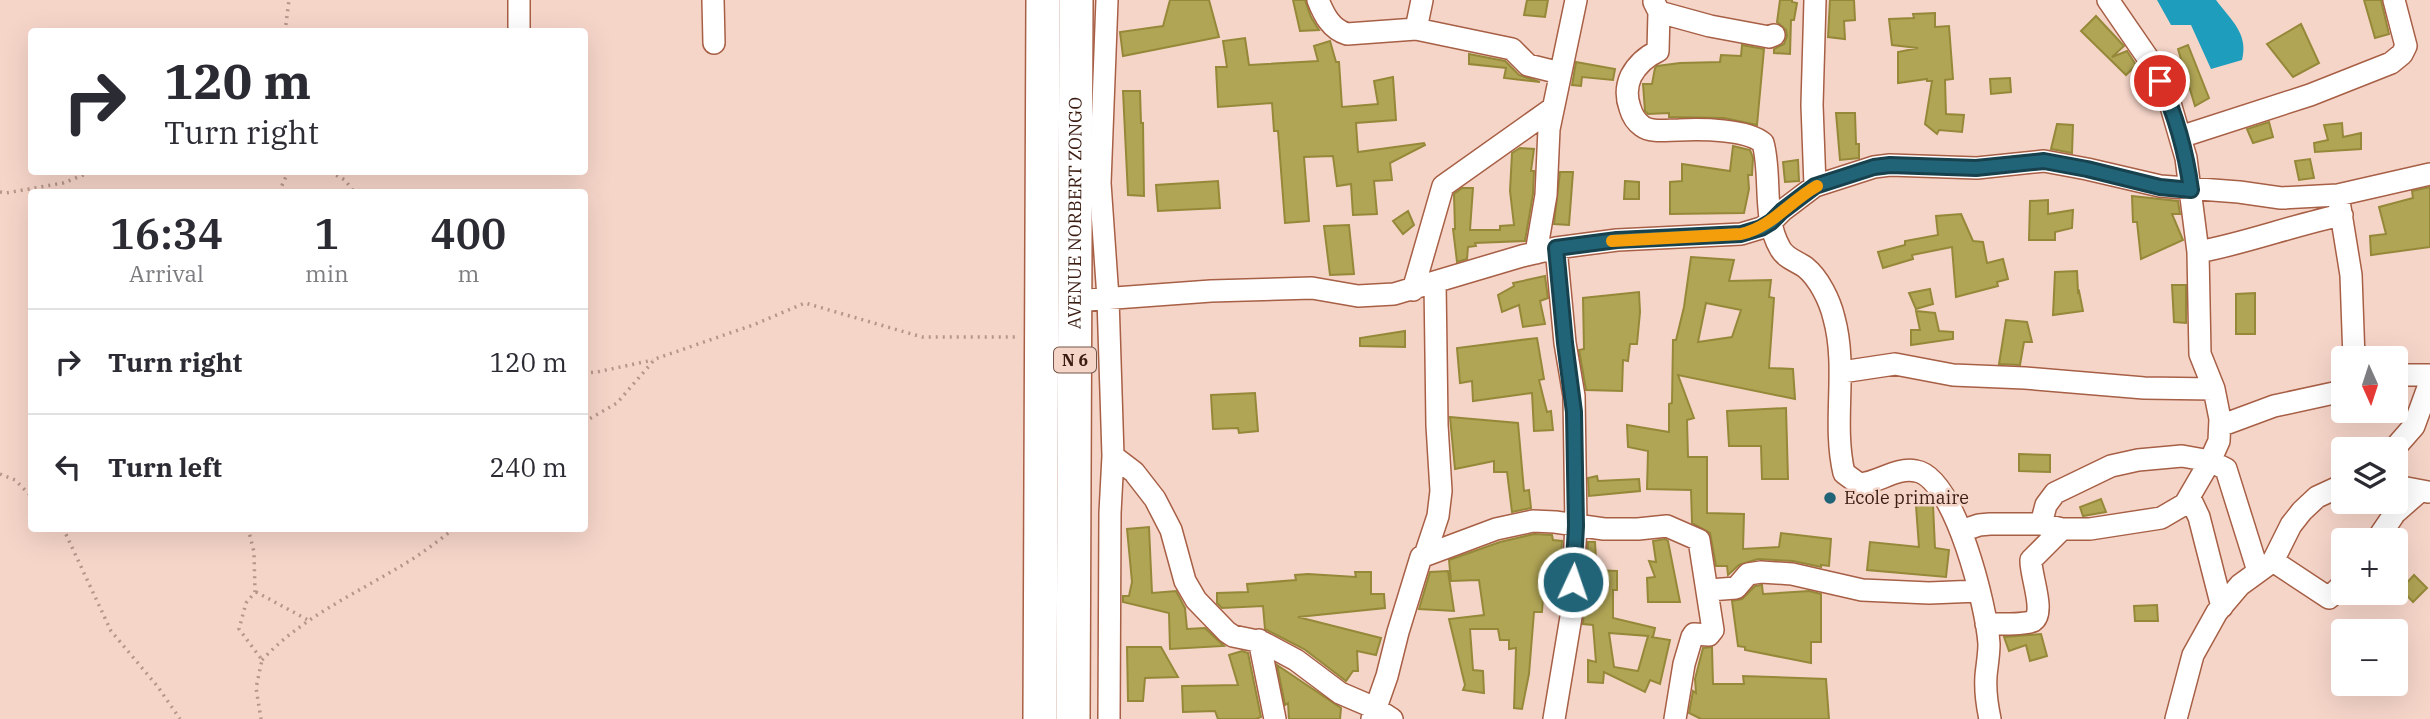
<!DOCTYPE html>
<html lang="en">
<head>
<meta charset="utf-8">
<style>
	:root { --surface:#fff; --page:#f7f7f7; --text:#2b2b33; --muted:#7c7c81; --line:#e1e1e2 }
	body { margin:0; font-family:"IBM Plex Serif",serif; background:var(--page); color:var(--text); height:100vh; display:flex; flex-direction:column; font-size:26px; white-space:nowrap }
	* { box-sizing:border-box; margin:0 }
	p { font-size:23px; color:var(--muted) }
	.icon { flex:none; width:38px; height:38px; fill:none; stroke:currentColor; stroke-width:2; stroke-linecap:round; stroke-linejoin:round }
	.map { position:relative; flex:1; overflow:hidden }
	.side { position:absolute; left:28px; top:189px; width:560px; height:343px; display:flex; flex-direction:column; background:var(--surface); border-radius:7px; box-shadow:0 7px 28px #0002 }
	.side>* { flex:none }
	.hud { position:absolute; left:28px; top:28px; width:560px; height:147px; border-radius:7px; box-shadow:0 7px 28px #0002; background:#fff; color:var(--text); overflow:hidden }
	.needle { width:46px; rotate:177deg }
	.buttons { position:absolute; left:2331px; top:346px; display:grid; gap:14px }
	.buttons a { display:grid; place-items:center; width:77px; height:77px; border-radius:7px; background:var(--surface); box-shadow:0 7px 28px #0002; font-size:35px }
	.pin { position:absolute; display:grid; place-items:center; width:60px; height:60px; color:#fff; margin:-30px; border:4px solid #fff; border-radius:50%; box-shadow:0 2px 7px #0007 }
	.me { position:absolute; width:77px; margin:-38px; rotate:3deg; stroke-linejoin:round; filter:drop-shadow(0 0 5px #0008) }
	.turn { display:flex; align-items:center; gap:24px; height:147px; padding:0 21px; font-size:32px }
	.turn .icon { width:91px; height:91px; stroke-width:2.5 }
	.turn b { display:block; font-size:49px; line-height:60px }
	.eta { display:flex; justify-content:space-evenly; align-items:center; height:119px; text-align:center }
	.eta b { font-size:42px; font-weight:600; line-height:49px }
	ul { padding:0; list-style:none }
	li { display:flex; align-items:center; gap:21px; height:105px; padding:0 21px; border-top:2px solid var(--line) }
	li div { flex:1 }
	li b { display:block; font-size:26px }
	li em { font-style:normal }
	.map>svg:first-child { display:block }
</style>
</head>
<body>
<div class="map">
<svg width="2430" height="719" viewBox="0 0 2430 719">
	<rect width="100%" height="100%" fill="#f6d5c9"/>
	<path fill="#1f9dbd" d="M2157 0H2216C2231 20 2249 34 2242 60L2211 69 2191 25H2171Z"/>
	<path fill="#b0a455" stroke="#958939" stroke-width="2" fill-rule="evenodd" d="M1170 0H1209L1219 37 1123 56 1120 32 1163 26Z
		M1293 0H1305L1311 17 1319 30 1300 31Z
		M1527 0H1548L1545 17 1524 15Z
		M1780 0H1792V2L1797 3 1794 20H1791L1790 54 1774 53V49L1784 44 1787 36 1786 30 1777 22Z
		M1830 0H1854L1855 20 1844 21 1845 39 1828 37Z
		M2364 0H2381L2389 34 2375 38Z
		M1935 13V27L1949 26 1953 79 1945 80 1946 114 1964 115 1962 132 1939 130 1937 134 1925 124 1932 81H1927V79L1898 83V52L1918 48 1892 45 1889 19 1914 18 1913 14Z
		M2096 16 2124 46 2112 57 2127 51 2136 65 2126 75 2081 31Z
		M2301 24 2319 63 2293 77 2267 44Z
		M1245 38 1249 65 1318 61 1314 46 1330 41 1336 62H1339L1342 107 1378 104 1374 81 1393 77 1396 120 1356 123 1358 152 1424 143 1425 145 1390 163 1392 180 1374 181 1377 214 1353 215 1351 184 1337 186 1333 156 1304 157 1309 221 1285 223 1278 131H1274L1272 103 1218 107 1216 67H1227L1223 41Z
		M1742 45 1764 49 1757 125 1724 118 1669 117V113L1648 114 1645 111 1643 84H1652L1655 68 1657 66 1680 63 1720 62 1721 55 1741 56Z
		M2188 45 2209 98 2195 106 2178 49Z
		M1469 54 1505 61 1519 75 1540 82 1504 78 1506 68 1469 64Z
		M1576 62 1615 69 1613 80 1582 77 1581 86 1572 85Z
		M2010 78 2011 92 1991 94 1990 79Z
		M1123 91H1140L1141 123H1143L1144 196 1128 195Z
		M1836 113H1855L1856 144H1859V158L1840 160Z
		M2269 122 2273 137 2253 143 2247 129Z
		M2342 123 2343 137 2361 133V149L2315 152 2314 143 2328 140 2324 125Z
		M2057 124 2073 125 2072 153 2051 149Z
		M1733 146 1750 150 1753 158 1752 175H1748L1749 189 1744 213 1670 214V182L1682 181V164L1730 171Z
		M1520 148 1534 149 1531 171H1534L1533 194 1525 241 1475 243 1476 246 1468 247 1467 259 1457 262 1453 229H1455L1454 194 1462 188H1473L1470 230H1500V226L1514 225 1510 191 1512 153Z
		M2310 159 2314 178 2299 180 2295 161Z
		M1798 160 1799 181 1785 182 1783 162Z
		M1560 172H1573L1569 225 1554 224Z
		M1218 181 1220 208 1158 211 1156 185Z
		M1625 181 1639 182V199H1624Z
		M2430 187V247L2371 255 2370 236 2386 234 2379 207 2413 198 2412 191Z
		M2132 196 2178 201 2180 214H2172L2183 240 2141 259 2137 222H2133Z
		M2048 200V214L2073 210 2072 228 2055 232V240H2029L2030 201Z
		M1408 211 1414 225 1403 234 1393 221Z
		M1961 214 1973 241 1983 242 1987 263 2003 259 2008 279 1997 282 1998 286 1956 297 1952 247 1912 255 1913 259 1883 268 1878 252 1905 245V241L1938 235 1936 216Z
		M1349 225 1354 274 1330 275 1324 226Z
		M1691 257 1734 260 1729 281 1771 280 1769 297 1774 298 1769 368 1793 369 1795 399 1678 375 1694 418 1687 420 1688 457H1707V513L1744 514 1743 549 1779 547 1781 533 1831 539 1829 566 1821 565V567L1793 561 1758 559 1739 565 1728 575 1727 566H1716L1710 533 1692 523 1691 490 1647 489 1648 451 1628 447 1627 425 1669 432V404L1672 403 1673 340H1676L1684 307ZM1706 303 1741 310 1732 337 1698 342Z
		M2077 271 2078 292 2079 291 2083 311 2053 315 2055 272Z
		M1545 276 1548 298 1540 301 1545 324 1523 327 1519 305 1502 312 1498 295 1514 286 1513 283Z
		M2172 285H2186V323L2174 322Z
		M1930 289 1933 304 1916 309 1909 293Z
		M1639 292 1640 312 1637 344H1630L1628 361 1623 360 1622 391 1586 390 1579 350 1584 349 1583 298Z
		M2255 293V334H2236V294Z
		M1916 311 1935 313 1939 331 1953 332V339L1911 345V330H1920Z
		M2006 320 2027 322 2032 342H2024L2020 365 1999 364Z
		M1405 331V347L1360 346V338Z
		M1537 338 1544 379 1539 380 1547 412 1551 411 1553 430 1534 431 1532 393 1473 401 1472 381 1460 383 1457 348Z
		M1255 393 1258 431 1239 433 1238 428 1213 429 1211 395Z
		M1786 408 1788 479H1762L1761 446H1729L1727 411Z
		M1450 417 1518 423 1524 491 1529 490 1531 508 1512 512 1507 472H1494V461L1455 469Z
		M2019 454 2050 455V472L2019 471Z
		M1597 476 1598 481 1639 479 1640 491 1589 496 1588 478Z
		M2101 499 2106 512 2083 516 2080 507Z
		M1933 505 1935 548 1949 550 1946 577 1867 570 1870 542 1919 547 1916 506Z
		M1149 527 1152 593 1176 591 1185 608 1187 629 1205 628 1224 646 1170 649 1169 613 1123 602V596H1129L1132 582 1127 529Z
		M1534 534 1552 535 1553 540 1562 541 1559 599 1543 598 1542 612H1534L1529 674 1522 709 1514 708 1516 648 1509 649V640H1500L1498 629H1470L1473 670 1483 671 1484 693 1463 690 1465 685 1449 619 1484 615 1479 580 1451 581 1449 560 1500 542Z
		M1665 539 1668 541 1680 602H1648L1647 578 1655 577 1649 561 1656 562 1653 541Z
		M1588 542H1595L1596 560 1593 570 1617 571V590H1613V618L1655 628 1653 637H1651L1670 640 1660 684 1650 680 1645 692 1604 672 1603 683 1588 682V660L1596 662 1593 625 1583 624ZM1609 633 1648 636 1638 671 1614 667Z
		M1448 571 1454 611 1419 609 1430 572Z
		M1355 572H1371V594H1384L1385 608 1298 617 1381 638 1376 655 1357 651 1358 671H1353L1346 681 1304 649 1265 629 1263 606 1222 608 1217 603V593L1248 592 1247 584 1296 580 1295 575 1308 574 1356 577Z
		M2414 575 2427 588 2413 602 2401 589Z
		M1762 585 1763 594 1809 591 1821 594V642H1811V663L1745 650V647L1738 646 1732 601 1742 599 1755 586Z
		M2157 605 2158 621H2135L2134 606Z
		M2041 634 2047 656 2030 661 2026 645 2009 651 2004 637Z
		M1127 647H1161L1178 677 1145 678 1143 701H1128Z
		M1712 647 1713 684H1744L1743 676 1826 679 1829 719H1701L1689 713 1693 691 1696 693 1695 679 1703 648Z
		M1242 651 1248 653 1261 717 1256 719H1218L1215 711 1183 712 1182 686 1238 685 1229 655Z
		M1277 665 1341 708 1340 719H1289L1288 703 1285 705Z"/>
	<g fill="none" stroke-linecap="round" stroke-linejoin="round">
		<defs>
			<path id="minor" d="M519 0V32
				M713 0 714 43
				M1107 0 1100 183 1108 298 1113 456 1110 513 1109 719
				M1318 0C1324 15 1331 29 1347 34L1416 29
				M1422 0 1416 29 1512 49 1528 65 1560 73
				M2108 0 2152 64 2170 103 2186 158 2198 252 2200 354 2214 389 2220 419 2219 441 2210 461 2226 469 2258 571
				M1654 2 1659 12 1710 26 1769 37 1774 35
				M1659 12 1658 51C1647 56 1637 65 1631 76 1626 87 1626 97 1630 108 1632 115 1635 121 1642 126 1651 133 1667 130 1679 130 1701 129 1747 129 1763 143 1772 176 1762 217 1780 248 1785 258 1796 261 1805 267 1819 278 1830 301 1834 318 1848 369 1832 422 1844 473L1859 484C1879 483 1895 467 1916 471 1955 477 1987 609 1989 644 1989 655 1987 665 1986 676 1985 691 1987 705 1990 719
				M2180 137 2310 95 2391 63 2402 54 2406 46 2394 0
				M1815 186 1812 105 1815 0
				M2338 195 2351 275 2354 359
				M2198 252C2247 243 2293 225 2342 215
				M1536 253 1546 195 1549 129 1576 0
				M1413 290 1443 186 1553 108
				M1074 301 1211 291 1312 288 1358 296 1394 294 1522 256 1556 248 1617 240 1741 234 1761 228 1771 222 1782 211 1815 186 1874 167 1890 165 1977 168 2044 161 2087 169 2160 186 2239 192 2281 198 2338 195 2430 174
				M1842 372 1895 364 1953 375 2025 378 2144 388 2214 389
				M2396 375H2430
				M2220 426 2274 406 2343 391
				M2393 450 2414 426 2430 382
				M1113 456 1134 472 1155 499 1171 530 1185 581 1196 600 1227 632 1233 636 1262 642 1296 660 1340 693 1375 708 1392 719
				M2396 486 2428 492
				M2190 498 2199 517 2222 607
				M1961 531 1979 525 1990 524H2041L2062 529H2090L2161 518 2185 504 2210 461 2182 456 2138 460 2111 466 2055 493 2046 505 2041 524
				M2376 541 2395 513 2419 492
				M1425 555 1438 516 1441 491 1437 425 1435 282
				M2273 561 2329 598 2343 584
				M1709 590 1736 588 1748 574 1761 572 1792 574 1862 590 1929 593 1979 591
				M1986 624C1997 624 2024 625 2033 621 2046 613 2030 574 2031 560L2062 529
				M1259 640 1275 719
				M1372 719 1387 676 1398 632 1421 557 1496 529 1533 521 1555 522 1604 529H1638L1667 526 1699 540 1713 630 1709 635 1694 634 1692 637 1684 664 1675 719
				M1554 719 1571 617 1576 526 1574 396 1565 343 1556 248
				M2176 719 2193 655 2217 612 2240 585 2273 561 2291 525 2302 511 2317 497 2343 485"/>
			<g id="primary">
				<path d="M1040 719 1043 0"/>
				<path id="s1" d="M1073 719 1076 0"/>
			</g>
		</defs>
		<use href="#minor" stroke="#a75f45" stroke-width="24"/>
		<use href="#primary" stroke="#a75f45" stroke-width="36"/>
		<path stroke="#b6968a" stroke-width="3.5" stroke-dasharray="2 5" stroke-linecap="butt" d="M285 32 289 0
			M330 172 345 180 354 192
			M0 192 6 193 63 183 91 172
			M279 192 288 172
			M584 373 597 372 653 360
			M584 422 617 403 655 359 753 325 805 303 922 337H1018
			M0 474 15 480 32 497
			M63 528 111 631 158 687 180 719
			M248 528 254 552 255 592 246 603 239 629 262 660 256 688 261 719
			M256 592 310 621
			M262 660C302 617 357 593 406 563 423 553 439 540 455 528"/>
		<use href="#minor" stroke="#fff" stroke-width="21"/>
		<use href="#primary" stroke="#fff" stroke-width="33"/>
	</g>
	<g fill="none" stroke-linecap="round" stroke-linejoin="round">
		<defs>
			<path id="route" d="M1573 582 1576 526 1574 412 1565 343 1556 248 1617 240 1741 234 1761 228 1771 222 1782 211 1815 186 1874 167 1890 165 1976 168 2044 161 2087 169 2160 187 2191 190C2186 152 2176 116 2160 81"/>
		</defs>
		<use href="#route" stroke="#16414d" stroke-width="18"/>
		<use href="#route" stroke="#226477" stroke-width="12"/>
		<path stroke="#f59e0b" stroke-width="12" d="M1612 241 1741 234C1772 227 1790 201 1817 186"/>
	</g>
	<circle fill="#226477" stroke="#f6d5c9" stroke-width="2.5" cx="1830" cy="498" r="7"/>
	<g text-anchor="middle" stroke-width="5" stroke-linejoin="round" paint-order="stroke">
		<rect fill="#f6d5c9" stroke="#725448" stroke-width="2" x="1054" y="347.5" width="42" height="25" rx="5"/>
		<g font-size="16" font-weight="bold" fill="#3a1c11">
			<text x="1075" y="366">N 6</text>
		</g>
		<g font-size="18" fill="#3a1c11" stroke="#f6d5c9">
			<text dy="6" stroke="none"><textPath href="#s1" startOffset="506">AVENUE NORBERT ZONGO</textPath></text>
		</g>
		<g font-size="18" fill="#3a1c11" stroke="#f6d5c9" text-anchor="start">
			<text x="1844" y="504">Ecole primaire</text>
		</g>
	</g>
</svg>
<div class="buttons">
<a><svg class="needle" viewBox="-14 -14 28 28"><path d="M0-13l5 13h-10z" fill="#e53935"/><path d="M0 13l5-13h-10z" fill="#7c7c81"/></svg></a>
<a><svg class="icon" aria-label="layers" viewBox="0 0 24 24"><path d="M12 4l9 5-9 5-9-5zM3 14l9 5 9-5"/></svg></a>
<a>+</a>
<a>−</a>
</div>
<div class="pin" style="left:2160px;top:81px;background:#d93025"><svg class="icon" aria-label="arrive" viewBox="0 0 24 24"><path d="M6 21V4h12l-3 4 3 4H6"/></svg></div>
<svg class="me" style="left:1573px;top:582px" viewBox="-20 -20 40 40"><circle r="17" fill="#226477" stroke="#fff" stroke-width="3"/><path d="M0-11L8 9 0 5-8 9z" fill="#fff"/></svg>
<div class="hud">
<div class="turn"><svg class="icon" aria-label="right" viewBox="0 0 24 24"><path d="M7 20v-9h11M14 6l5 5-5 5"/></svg><div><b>120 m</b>Turn right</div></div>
</div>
<section class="side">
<div class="eta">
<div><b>16:34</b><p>Arrival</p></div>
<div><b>1</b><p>min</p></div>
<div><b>400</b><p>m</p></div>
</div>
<ul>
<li><svg class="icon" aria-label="right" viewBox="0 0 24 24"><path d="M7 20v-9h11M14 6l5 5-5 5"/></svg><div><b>Turn right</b></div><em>120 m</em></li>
<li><svg class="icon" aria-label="left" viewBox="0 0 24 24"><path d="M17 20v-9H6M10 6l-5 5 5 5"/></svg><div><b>Turn left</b></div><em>240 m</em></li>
</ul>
</section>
</div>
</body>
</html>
